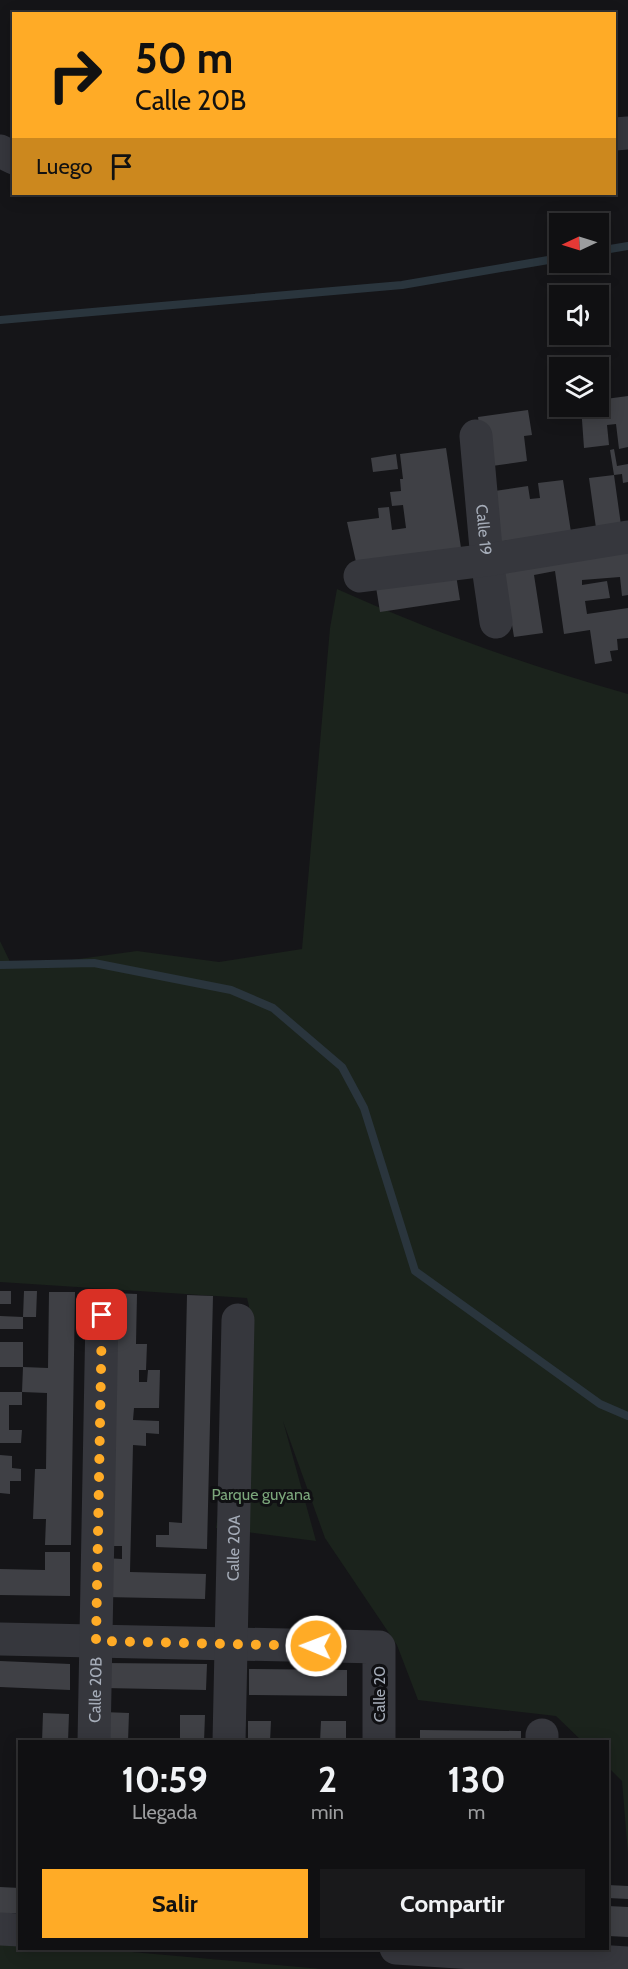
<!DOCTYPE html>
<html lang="es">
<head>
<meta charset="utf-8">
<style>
	:root { --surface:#101012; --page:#19191b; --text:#f1f3f6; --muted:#9c9d9f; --line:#303032; --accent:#ffab26 }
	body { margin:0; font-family:Cabin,sans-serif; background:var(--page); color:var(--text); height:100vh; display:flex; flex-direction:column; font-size:22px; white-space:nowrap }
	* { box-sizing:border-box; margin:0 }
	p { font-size:20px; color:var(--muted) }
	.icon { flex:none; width:33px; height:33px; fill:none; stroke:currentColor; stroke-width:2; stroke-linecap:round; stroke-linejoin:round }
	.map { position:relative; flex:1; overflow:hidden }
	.sheet { position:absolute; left:18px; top:1740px; width:591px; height:210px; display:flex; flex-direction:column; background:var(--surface); border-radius:0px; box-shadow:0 3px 15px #0003,0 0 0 2px var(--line) }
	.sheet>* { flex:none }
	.top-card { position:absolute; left:12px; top:12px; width:604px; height:183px; border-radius:0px; box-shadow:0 3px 15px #0003,0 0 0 2px var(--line); background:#ffab26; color:#111; overflow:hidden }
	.needle { width:39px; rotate:266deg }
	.buttons { position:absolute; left:549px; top:213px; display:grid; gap:12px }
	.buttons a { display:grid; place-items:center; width:60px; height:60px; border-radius:0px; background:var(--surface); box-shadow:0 3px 15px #0003,0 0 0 2px var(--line); font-size:30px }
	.pin { position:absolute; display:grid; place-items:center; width:51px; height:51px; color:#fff; margin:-26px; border-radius:12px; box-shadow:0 3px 9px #0006 }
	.me { position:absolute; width:66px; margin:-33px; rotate:271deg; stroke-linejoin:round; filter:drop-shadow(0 0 4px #0008) }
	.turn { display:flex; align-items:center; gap:21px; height:126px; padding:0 24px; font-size:27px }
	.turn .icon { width:78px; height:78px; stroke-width:2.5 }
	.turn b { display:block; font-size:42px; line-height:51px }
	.then { display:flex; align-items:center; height:57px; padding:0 24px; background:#0003; gap:12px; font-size:22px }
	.eta { display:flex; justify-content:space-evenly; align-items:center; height:102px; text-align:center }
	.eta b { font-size:36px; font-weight:700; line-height:42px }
	.primary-button { display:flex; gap:12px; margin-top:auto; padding:12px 24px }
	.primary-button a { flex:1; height:69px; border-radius:0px; background:var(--accent); color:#111; font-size:24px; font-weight:700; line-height:69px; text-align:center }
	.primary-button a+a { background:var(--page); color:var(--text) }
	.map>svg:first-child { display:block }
</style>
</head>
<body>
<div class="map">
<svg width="628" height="1969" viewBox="0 0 628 1969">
	<rect width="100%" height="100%" fill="#151518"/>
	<path fill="#1b231c" d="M337 589C430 631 529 666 628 694V1854L622 1781 608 1767V1742L582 1741 556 1716 418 1700 397 1645 325 1538 283 1421 316 1541 216 1528 249 1306 247 1298 0 1282V941L13 968 137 951 219 962 302 949 330 628Z
		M0 1940 19 1941 20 1948 98 1949 322 1969H0Z"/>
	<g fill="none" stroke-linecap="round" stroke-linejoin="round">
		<path stroke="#2a353d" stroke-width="8" d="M598 251 628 246
			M0 320 402 285 560 258
			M0 965 94 963 231 990 273 1008 342 1067 364 1108 415 1271 600 1404 628 1416"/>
	</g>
	<path fill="#3f4045" d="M628 396V447L619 449 616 424 607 425 609 445 584 448 581 406H598V400Z
		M528 410 532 435 524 436 527 461 485 467 478 417Z
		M446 448 461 548 356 562 347 522 379 518 378 508 389 507 392 530 406 528 403 505 392 506 390 492 401 491 400 479H403L400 454Z
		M614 449 617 466 628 464V482L623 483 622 474 614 475 610 450Z
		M396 454 398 469 373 472 371 458Z
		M614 475 621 525 596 528 589 478Z
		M563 480 571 532 496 542 488 492 528 486 530 499 540 498 538 483Z
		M628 546V595L622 596 620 577 582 580V585L607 581 610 598 585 601 587 614 628 608V638L617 639 618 650 610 651 612 661 595 664 590 630 564 634 555 571 534 575 543 633 514 637 502 562Z
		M456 575 460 600 380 612 376 587Z
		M0 1291H11V1304H0Z
		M24 1291H37L36 1317H23Z
		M49 1292H75L71 1545H45L46 1519H33L35 1469H46L47 1393 22 1392 23 1367 48 1368Z
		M112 1293 137 1294 136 1344H147L146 1370H139V1382H147L148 1370H160L159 1408H134L133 1420 159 1421V1434L146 1433V1446L133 1445 130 1572 206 1574 205 1599 104 1597 105 1558 122 1559V1546H105Z
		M187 1295 213 1296 207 1549 156 1547V1535H169V1522L182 1523Z
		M0 1316 23 1317V1329H0Z
		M0 1342H23V1367H0Z
		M0 1392H22V1405H9V1430H22L21 1443H0Z
		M0 1455 12 1456V1468L21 1469V1481H10V1494L0 1493Z
		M45 1552H70V1596L0 1595V1569L45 1570Z
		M0 1661 70 1664V1690L0 1687Z
		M105 1663 207 1664 206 1690 104 1688Z
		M249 1669 347 1670V1696L249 1695Z
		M103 1712 129 1713 128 1742H103Z
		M43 1713 69 1714 68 1742H42Z
		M180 1715H205L204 1742H180Z
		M248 1721H271L270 1742H248Z
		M321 1721H346V1742H320Z
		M420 1730 521 1731V1742H420Z
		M608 1885 628 1886V1899L608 1898Z
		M0 1887 20 1888V1913H0Z
		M608 1906 628 1907V1937L608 1936Z"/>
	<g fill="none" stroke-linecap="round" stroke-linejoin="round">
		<g stroke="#36373d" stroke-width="33">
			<path d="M615 134 628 133"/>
			<path d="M0 151 14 158"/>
			<path id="s1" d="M476 436 487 560 496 622"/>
			<path d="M360 576 487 560 628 537"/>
			<path d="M0 1639 379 1647V1742"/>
			<path id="s2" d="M94 1742 102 1315"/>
			<path id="s3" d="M229 1742 238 1320"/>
			<path d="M542 1742V1735"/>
			<path d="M0 1929 20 1930"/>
			<path d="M396 1948 628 1963"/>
		</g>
	</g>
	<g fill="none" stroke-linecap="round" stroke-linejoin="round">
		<path stroke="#ffab26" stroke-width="10" stroke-dasharray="0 18" d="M102 1315 96 1641 316 1646"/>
	</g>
	<g text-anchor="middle" stroke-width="6" stroke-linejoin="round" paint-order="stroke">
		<g font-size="16" fill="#a6adb9" stroke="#101013">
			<text dy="6" stroke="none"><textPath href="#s1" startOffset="94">Calle 19</textPath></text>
			<text dy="6" stroke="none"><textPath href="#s3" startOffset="194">Calle 20A</textPath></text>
			<text dy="6" stroke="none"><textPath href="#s2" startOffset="52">Calle 20B</textPath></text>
			<text transform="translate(379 1694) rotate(-90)" y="6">Calle 20</text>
		</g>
		<g font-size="16" fill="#7ba67b" stroke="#101013">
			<text x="261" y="1500">Parque guyana</text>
		</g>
	</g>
</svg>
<div class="buttons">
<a><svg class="needle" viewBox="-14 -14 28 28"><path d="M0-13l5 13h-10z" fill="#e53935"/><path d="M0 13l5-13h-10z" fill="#9c9d9f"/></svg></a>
<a><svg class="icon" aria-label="sound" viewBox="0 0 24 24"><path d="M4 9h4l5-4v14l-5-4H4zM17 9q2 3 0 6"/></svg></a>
<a><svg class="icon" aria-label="layers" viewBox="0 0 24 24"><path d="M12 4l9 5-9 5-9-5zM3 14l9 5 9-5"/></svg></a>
</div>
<div class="pin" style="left:102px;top:1315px;background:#d93025"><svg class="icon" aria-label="arrive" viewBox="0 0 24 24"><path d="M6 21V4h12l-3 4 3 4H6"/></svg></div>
<svg class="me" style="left:316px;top:1646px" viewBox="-20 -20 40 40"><circle r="17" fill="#ffab26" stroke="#fff" stroke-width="3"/><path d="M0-11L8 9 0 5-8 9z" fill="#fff"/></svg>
<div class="top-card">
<div class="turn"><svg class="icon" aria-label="right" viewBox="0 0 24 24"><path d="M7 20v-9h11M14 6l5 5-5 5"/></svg><div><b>50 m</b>Calle 20B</div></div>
<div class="then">Luego<svg class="icon" aria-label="arrive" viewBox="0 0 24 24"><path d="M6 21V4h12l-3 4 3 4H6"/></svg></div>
</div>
<section class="sheet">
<div class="eta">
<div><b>10:59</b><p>Llegada</p></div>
<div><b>2</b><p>min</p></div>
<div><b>130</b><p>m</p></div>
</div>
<div class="primary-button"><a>Salir</a><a>Compartir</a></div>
</section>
</div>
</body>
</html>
